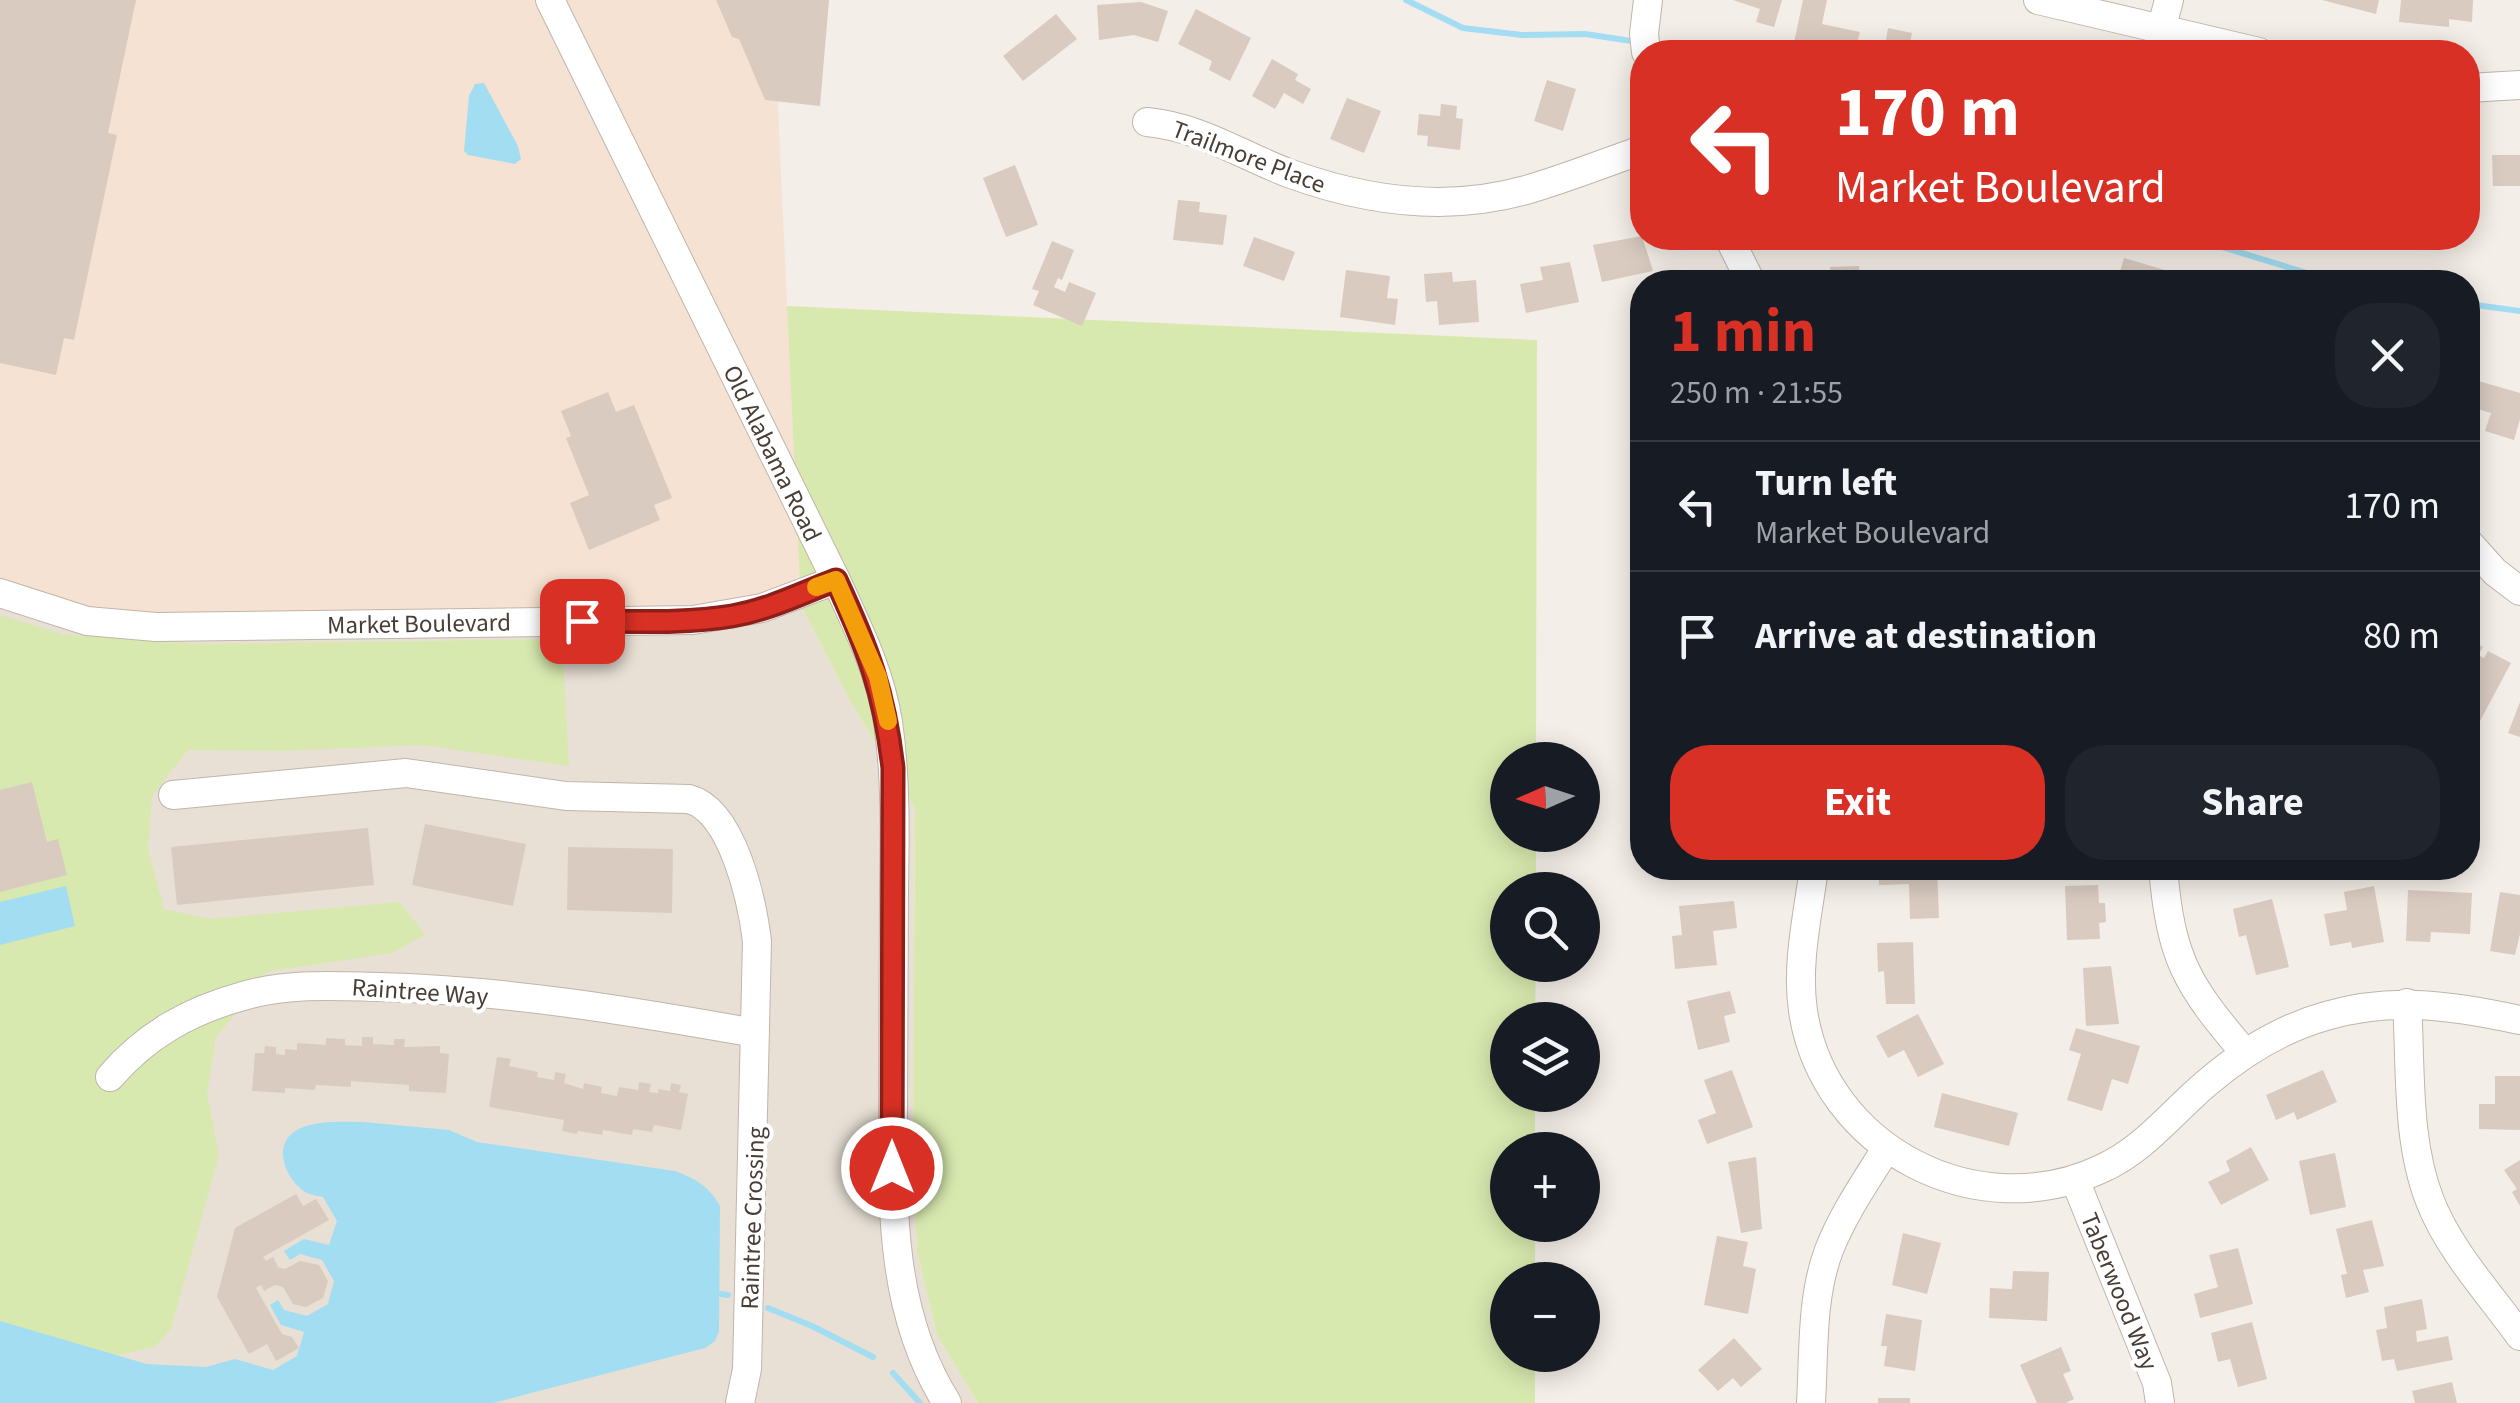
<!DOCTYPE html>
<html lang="en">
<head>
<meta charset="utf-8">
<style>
	:root { --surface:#171b24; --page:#20242c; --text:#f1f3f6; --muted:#9ea1a6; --line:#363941; --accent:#d93025 }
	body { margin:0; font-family:"Source Sans 3",sans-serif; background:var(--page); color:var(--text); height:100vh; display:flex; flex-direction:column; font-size:38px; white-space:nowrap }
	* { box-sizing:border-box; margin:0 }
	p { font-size:32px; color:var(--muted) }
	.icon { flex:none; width:55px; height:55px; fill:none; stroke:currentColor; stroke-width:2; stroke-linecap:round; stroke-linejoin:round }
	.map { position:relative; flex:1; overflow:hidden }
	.details { position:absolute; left:1630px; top:270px; width:850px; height:610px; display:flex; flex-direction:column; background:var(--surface); border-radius:40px; box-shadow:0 5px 25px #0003 }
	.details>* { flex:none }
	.top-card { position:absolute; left:1630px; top:40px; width:850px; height:210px; border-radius:40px; box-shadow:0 5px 25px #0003; background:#d93025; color:#fff; overflow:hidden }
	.needle { width:65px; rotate:267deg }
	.tools { position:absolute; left:1490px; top:742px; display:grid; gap:20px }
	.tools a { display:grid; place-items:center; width:110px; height:110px; border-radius:50%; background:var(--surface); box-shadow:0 5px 25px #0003; font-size:50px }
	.pin { position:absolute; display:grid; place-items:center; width:85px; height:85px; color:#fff; margin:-42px; border-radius:20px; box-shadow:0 5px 15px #0006 }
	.me { position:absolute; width:110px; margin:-55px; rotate:0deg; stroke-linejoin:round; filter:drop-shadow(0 0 8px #0008) }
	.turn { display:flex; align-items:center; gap:35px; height:210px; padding:0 40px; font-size:45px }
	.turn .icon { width:130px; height:130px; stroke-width:2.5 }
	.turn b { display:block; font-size:70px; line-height:85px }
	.round { display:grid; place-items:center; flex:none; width:105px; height:105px; border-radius:40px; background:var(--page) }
	.headline { display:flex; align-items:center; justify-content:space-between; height:170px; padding:0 40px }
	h1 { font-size:60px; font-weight:700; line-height:75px; color:var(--accent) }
	.cta { display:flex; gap:20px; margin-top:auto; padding:20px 40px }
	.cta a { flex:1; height:115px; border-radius:40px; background:var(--accent); color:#fff; font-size:40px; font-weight:700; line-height:115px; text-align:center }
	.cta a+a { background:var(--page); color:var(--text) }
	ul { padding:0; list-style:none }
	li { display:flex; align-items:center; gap:30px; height:130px; padding:0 40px; border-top:2px solid var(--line) }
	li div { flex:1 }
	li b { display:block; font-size:38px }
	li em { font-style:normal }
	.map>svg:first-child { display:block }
</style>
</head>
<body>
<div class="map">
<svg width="2520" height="1403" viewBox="0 0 2520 1403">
	<rect width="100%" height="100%" fill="#f4eee8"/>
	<path fill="#e8e0d5" d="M0 600 801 606 849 699 915 808 913 1162 917 1251 937 1335 978 1403H0Z"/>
	<path fill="#f6e2d2" d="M0 0H773L801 606 50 616 0 600Z"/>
	<path fill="#d8e9af" d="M787 306 1537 340 1536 760H1508V835H1536V890H1508V965H1536L1535 1020H1508V1095H1535V1150H1508V1225H1535V1280H1508V1355H1535V1403H978L937 1335 917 1251 913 1162 915 808 849 699 801 606Z
		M0 615 62 634 199 644 562 639 569 766 422 745 281 751 188 750 152 796 148 850 164 909 210 919 400 902 425 935 391 953 266 972 216 1038 207 1093 219 1155 171 1329 155 1347 0 1380Z"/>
	<path fill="#a2ddf2" d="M484 83 518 146 521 159 515 164 468 155 464 151 469 96 475 84Z
		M66 886 75 926 0 945V902Z
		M363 1122 449 1130 477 1142 675 1171C696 1179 709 1186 720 1206L719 1332 715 1341 705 1348 493 1403H0V1321L147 1364 206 1367 235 1359 273 1370 297 1356 304 1332 281 1325 270 1305 278 1300 284 1310 307 1316 328 1304 334 1281 322 1260 300 1254 290 1260 284 1251 304 1239 329 1245 337 1221 323 1197C318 1196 312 1195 307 1193 285 1180 270 1143 299 1129 317 1120 343 1122 363 1122Z"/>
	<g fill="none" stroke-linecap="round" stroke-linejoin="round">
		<path stroke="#a2ddf2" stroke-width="6" d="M1406 0 1463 28 1522 35 1585 34 1638 42
			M1655 44 1704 52
			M2193 238 2336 282
			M2468 304 2520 311
			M721 1294 728 1295
			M768 1308 812 1326 873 1357
			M893 1373 920 1403"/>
	</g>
	<path fill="#d9cbc0" d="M0 0H136L108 133 117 135 74 340 64 338 56 375 0 363Z
		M716 0H829L820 106 765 100 739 39 732 37Z
		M1733 0H1782L1774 27 1756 22 1760 9Z
		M1803 0H1827L1822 24 1860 32 1855 52H1792Z
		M2322 0H2379L2376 14Z
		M2401 0H2473L2472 22 2449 19V27L2399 22Z
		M1141 2 1168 11 1158 42 1134 35 1099 40 1097 5Z
		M1196 9 1251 38 1230 81 1209 70 1212 61 1178 44Z
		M1056 14 1077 39 1023 81 1003 56Z
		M1888 28 1912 33 1908 52H1884Z
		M1272 59 1298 74 1295 80 1311 89 1303 104 1284 93 1275 109 1252 96Z
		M1547 80 1576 89 1563 131 1534 121Z
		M1347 98 1381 111 1364 153 1330 139Z
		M1441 104 1457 106 1456 118 1463 119 1460 150 1427 146 1428 136 1417 135 1419 114 1440 116Z
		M2492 155H2520V186H2493Z
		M1015 165 1038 225 1006 237 983 178Z
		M1178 200 1200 202 1199 212 1227 215 1223 245 1173 240Z
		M1642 236 1653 271 1602 282 1593 245Z
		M1254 237 1295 252 1284 281 1243 266Z
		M1786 238H1824V245L1786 246Z
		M1052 241 1074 250 1062 280 1058 278 1054 287 1065 292 1069 282 1096 293 1082 326 1033 305 1039 291 1032 289Z
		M2124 258 2175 273 2173 282H2117Z
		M1570 262 1579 302 1526 313 1520 284 1543 280 1540 267Z
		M1859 266 1860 282H1831L1830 267Z
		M1346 270 1390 276 1387 298 1398 299 1395 325 1340 317Z
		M1452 272 1453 282 1476 280 1479 322 1439 325 1437 301 1426 302 1424 274Z
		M2468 378 2520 393V419L2514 440 2485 431 2491 413 2468 406Z
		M608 392 616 412 634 405 672 498 654 505 660 520 589 550 570 503 589 495 566 438 571 436 561 411Z
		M2468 638 2483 647 2478 655 2484 658 2488 651 2511 663 2480 721 2468 714Z
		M2520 702V737L2508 733Z
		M32 782 47 842 58 839 67 875 0 892V790Z
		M425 824 526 844 513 906 412 885Z
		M368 828 374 885 177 905 171 847Z
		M568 847 673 849 672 913 567 910Z
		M1695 868H1724L1725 873 1695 875Z
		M1878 868H1937L1939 918 1910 919 1909 884 1879 885Z
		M2230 868H2276V875L2231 880Z
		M2098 885 2099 903H2105L2106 922 2099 923 2100 939 2067 940 2065 886Z
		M2374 886 2384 942 2352 948 2351 942 2330 946 2324 914 2347 910 2344 892Z
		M2408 890 2472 893 2470 934 2431 932 2430 942 2406 941Z
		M2500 892 2520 895V934L2515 955 2490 951Z
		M2272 899 2289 967 2256 975 2246 935 2239 937 2233 909Z
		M1734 901 1737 928 1713 931 1717 965 1675 969 1672 936 1682 935 1679 906Z
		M1913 942 1915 1004H1886L1884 971 1878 972 1877 943Z
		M2111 966 2119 1024 2086 1026 2083 968Z
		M1730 991 1736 1013 1724 1016 1730 1042 1698 1050 1687 1001Z
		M1918 1014 1944 1064 1918 1077 1904 1050 1888 1058 1876 1036Z
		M2076 1028 2140 1046 2128 1084 2112 1079 2102 1111 2067 1100 2081 1054 2069 1050Z
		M362 1037H373V1044L394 1045V1039H405L404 1047 440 1046V1053L449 1054 446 1093 409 1091V1085L351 1081V1087L316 1085 315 1090 285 1088V1093L252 1091 255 1053H264L265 1046 276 1047V1054L285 1055V1049L297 1050V1043L326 1045V1038L345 1039V1045L362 1046Z
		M497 1057 511 1059 509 1066 538 1072 537 1077 554 1080 555 1072 566 1074 564 1083 583 1089 584 1083 602 1087 601 1093 617 1096 619 1087 638 1090 639 1082 651 1084 649 1092 658 1093V1089L670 1091 671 1083 681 1085 679 1092 688 1094 681 1130 654 1125 652 1132 633 1129 632 1135 603 1130 602 1135 578 1131 577 1134 562 1131 564 1120 489 1107Z
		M1732 1070 1753 1127 1707 1144 1698 1120 1716 1113 1704 1080Z
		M2323 1070 2337 1102 2297 1120 2294 1112 2276 1120 2266 1095Z
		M2495 1076H2520V1130L2479 1129V1104H2495Z
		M1942 1093 2018 1113 2009 1146 1934 1127Z
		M2251 1147 2269 1180 2221 1205 2208 1182 2230 1171 2226 1161Z
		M2335 1153 2346 1207 2310 1215 2299 1161Z
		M1756 1157 1762 1229 1741 1233 1728 1162Z
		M2520 1160V1206L2512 1192 2517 1189 2504 1170Z
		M296 1194 303 1206 316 1199 329 1220 263 1257 266 1261 273 1257 278 1267 285 1269 300 1261 319 1265 328 1281 323 1298 306 1307 293 1304 283 1287 275 1285 264 1291 261 1285 256 1288 282 1334 292 1337 299 1348 276 1361 267 1344 249 1354 217 1297 235 1228Z
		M2372 1220 2384 1266 2363 1270 2369 1292 2346 1298 2341 1275 2347 1274 2336 1229Z
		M1903 1233 1941 1243 1927 1294 1892 1285Z
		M1717 1236 1748 1242 1743 1266 1756 1269 1748 1314 1704 1305Z
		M2238 1248 2253 1304 2200 1318 2194 1294 2218 1287 2209 1255Z
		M2013 1271 2049 1272 2047 1321 1989 1318 1990 1288 2012 1289Z
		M2422 1299 2427 1329 2416 1331 2417 1342 2448 1336 2453 1360 2397 1371 2394 1359 2382 1361 2376 1330 2387 1328 2384 1307Z
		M1886 1314 1922 1320 1915 1371 1884 1366 1887 1346H1881Z
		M2252 1322 2267 1379 2238 1387 2230 1359 2218 1362 2211 1333Z
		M1734 1338 1762 1369 1741 1387 1733 1378 1718 1391 1698 1370Z
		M2061 1347 2071 1371 2063 1374 2074 1399 2066 1403H2037L2020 1365Z
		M2452 1382 2457 1403H2415L2412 1391Z
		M1878 1398H1910V1403H1878Z"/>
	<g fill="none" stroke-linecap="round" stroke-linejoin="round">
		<defs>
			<path id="minor" d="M550 0 836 580C857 626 880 671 888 722 896 777 895 833 894 889 894 962 893 1036 893 1109 892 1211 891 1314 947 1403
				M2038 0 2259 52
				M2161 30 2169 0
				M1646 52 1644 34 1648 0
				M2468 88 2520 85
				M1147 122C1201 127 1242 156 1291 174 1366 201 1448 212 1526 190 1565 179 1604 163 1642 150
				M1729 238 1751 282
				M2468 542 2495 572 2520 591
				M0 593 87 621 156 627 693 620 762 608 836 580
				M173 795 406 773 566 796 689 799C733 811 752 901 757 941L747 1369 740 1403
				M1814 868C1808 914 1796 964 1803 1011 1824 1149 1978 1228 2103 1168 2145 1149 2173 1111 2208 1082 2242 1053 2283 1028 2326 1016 2393 996 2454 1006 2520 1020
				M2163 868C2171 959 2186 984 2245 1053
				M2407 1003C2411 1067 2406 1140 2430 1201 2449 1250 2489 1293 2520 1336
				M110 1077C146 1035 189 1011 243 996 287 983 333 986 379 987 505 990 631 1011 755 1033
				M2075 1180 2157 1383 2160 1403
				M1811 1403C1814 1353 1811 1297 1829 1250 1843 1214 1866 1181 1886 1149"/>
		</defs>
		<use href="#minor" stroke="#c0b5aa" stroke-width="30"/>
		<use href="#minor" stroke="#fff" stroke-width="28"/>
	</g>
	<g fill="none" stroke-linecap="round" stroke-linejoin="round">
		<defs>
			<path id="route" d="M582 621C632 621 683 624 732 616 768 610 802 593 836 580 868 649 884 691 893 768L892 1168"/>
		</defs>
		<use href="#route" stroke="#8d1f18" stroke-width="25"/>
		<use href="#route" stroke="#d93025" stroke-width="18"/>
		<path stroke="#f59e0b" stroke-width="18" d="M816 587 836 580 878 677 888 721"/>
	</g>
	<g text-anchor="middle" stroke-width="8" stroke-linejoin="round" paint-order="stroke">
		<g font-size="25" fill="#483e36" stroke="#fff">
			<text transform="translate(1249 156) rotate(21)" y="9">Trailmore Place</text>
			<text transform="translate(773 453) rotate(64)" y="9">Old Alabama Road</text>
			<text transform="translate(419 623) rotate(-1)" y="9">Market Boulevard</text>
			<text transform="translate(420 991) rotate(4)" y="9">Raintree Way</text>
			<text transform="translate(752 1218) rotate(-88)" y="9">Raintree Crossing</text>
			<text transform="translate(2120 1291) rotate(68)" y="9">Taberwood Way</text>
		</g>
	</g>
</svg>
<div class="tools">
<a><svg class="needle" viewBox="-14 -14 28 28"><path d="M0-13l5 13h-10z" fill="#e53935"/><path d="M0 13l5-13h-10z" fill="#9ea1a6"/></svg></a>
<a><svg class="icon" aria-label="search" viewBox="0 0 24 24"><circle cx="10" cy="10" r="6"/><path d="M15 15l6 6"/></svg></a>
<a><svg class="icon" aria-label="layers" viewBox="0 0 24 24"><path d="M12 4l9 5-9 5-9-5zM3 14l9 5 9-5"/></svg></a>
<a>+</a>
<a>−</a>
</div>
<div class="pin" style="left:582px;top:621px;background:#d93025"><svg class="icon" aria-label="arrive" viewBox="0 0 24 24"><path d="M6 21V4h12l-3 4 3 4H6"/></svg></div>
<svg class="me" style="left:892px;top:1168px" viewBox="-20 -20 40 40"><circle r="17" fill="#d93025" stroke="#fff" stroke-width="3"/><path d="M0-11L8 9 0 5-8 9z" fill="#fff"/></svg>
<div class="top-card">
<div class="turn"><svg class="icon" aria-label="left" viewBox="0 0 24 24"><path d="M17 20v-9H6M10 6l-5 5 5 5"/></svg><div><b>170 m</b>Market Boulevard</div></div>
</div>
<section class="details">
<div class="headline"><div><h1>1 min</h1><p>250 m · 21:55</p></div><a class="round"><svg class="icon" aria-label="close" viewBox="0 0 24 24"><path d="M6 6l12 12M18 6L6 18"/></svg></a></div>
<ul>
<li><svg class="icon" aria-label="left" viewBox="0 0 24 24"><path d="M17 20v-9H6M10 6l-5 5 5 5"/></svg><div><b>Turn left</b><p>Market Boulevard</p></div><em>170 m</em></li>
<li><svg class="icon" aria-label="arrive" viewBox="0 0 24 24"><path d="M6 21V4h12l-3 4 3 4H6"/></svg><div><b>Arrive at destination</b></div><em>80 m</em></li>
</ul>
<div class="cta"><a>Exit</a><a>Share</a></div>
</section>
</div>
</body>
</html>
